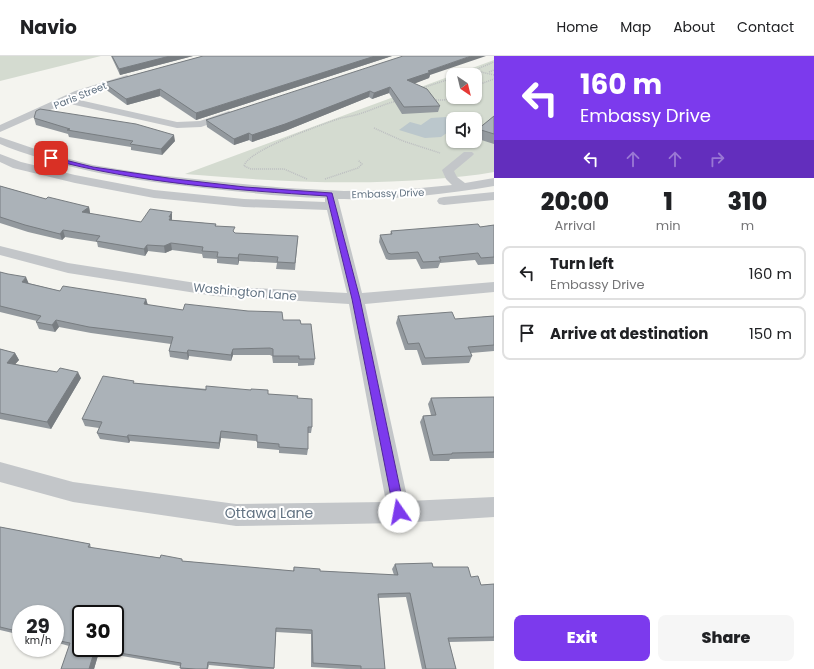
<!DOCTYPE html>
<html lang="en">
<head>
<meta charset="utf-8">
<style>
	:root { --surface:#fff; --page:#f6f6f6; --text:#202124; --muted:#757577; --line:#e0e0e0; --accent:#7c3aed }
	body { margin:0; font-family:Poppins,sans-serif; background:var(--page); color:var(--text); height:100vh; display:flex; flex-direction:column; font-size:15px; white-space:nowrap }
	* { box-sizing:border-box; margin:0 }
	p { font-size:13px; color:var(--muted) }
	.icon { flex:none; width:22px; height:22px; fill:none; stroke:currentColor; stroke-width:2; stroke-linecap:round; stroke-linejoin:round }
	.map { position:relative; flex:1; overflow:hidden }
	.panel { display:flex; flex-direction:column; background:var(--surface); width:320px }
	.panel>* { flex:none }
	.hud { background:#7c3aed; color:#fff; overflow:hidden }
	.needle { width:26px; rotate:145deg }
	.controls { position:absolute; left:446px; top:12px; display:grid; gap:8px }
	.controls a { display:grid; place-items:center; width:36px; height:36px; border-radius:8px; background:var(--surface); box-shadow:0 1px 3px #0004; font-size:20px }
	.speed { position:absolute; left:12px; top:549px; display:flex; gap:8px; font-size:20px; font-weight:700; text-align:center }
	.speed>* { display:grid; place-content:center; width:52px; height:52px; border-radius:50%; background:var(--surface); box-shadow:0 1px 3px #0004; line-height:1 }
	.speed small { font-size:10px; font-weight:400 }
	.speed .limit { border:2px solid #111; border-radius:6px; background:#fff; color:#111 }
	.pin { position:absolute; display:grid; place-items:center; width:34px; height:34px; color:#fff; margin:-17px; border-radius:8px; box-shadow:0 2px 6px #0006 }
	.me { position:absolute; width:44px; margin:-22px; rotate:348deg; stroke-linejoin:round; filter:drop-shadow(0 0 3px #0008) }
	.turn { display:flex; align-items:center; gap:14px; height:84px; padding:0 20px; font-size:18px }
	.turn .icon { width:52px; height:52px; stroke-width:2.5 }
	.turn b { display:block; font-size:28px; line-height:34px }
	.lanes { display:flex; align-items:center; height:38px; padding:0 20px; background:#0003; justify-content:center; gap:20px; direction:ltr }
	.lanes .off { opacity:.35 }
	.eta { display:flex; justify-content:space-evenly; align-items:center; height:68px; text-align:center }
	.eta b { font-size:24px; font-weight:800; line-height:28px }
	.action { display:flex; gap:8px; margin-top:auto; padding:8px 20px }
	.action a { flex:1; height:46px; border-radius:8px; background:var(--accent); color:#fff; font-size:16px; font-weight:800; line-height:46px; text-align:center }
	.action a+a { background:var(--page); color:var(--text) }
	ul { padding:0; list-style:none }
	li { display:flex; align-items:center; gap:12px; height:54px; margin:0 8px 6px; padding:0 12px; border:2px solid var(--line); border-radius:8px }
	li div { flex:1 }
	li b { display:block; font-size:15px }
	li em { font-style:normal }
	header { display:flex; align-items:center; gap:24px; box-sizing:border-box; height:56px; padding:0 20px; background:var(--surface); border-bottom:1px solid var(--line) }
	header strong { font-size:19px }
	nav { display:flex; gap:22px; margin-inline-start:auto; font-size:14px }
	main { display:flex; flex:1; min-height:0 }
	.map>svg:first-child { display:block }
</style>
</head>
<body>
<header>
<strong>Navio</strong>
<nav><a>Home</a><a>Map</a><a>About</a><a>Contact</a></nav>
</header>
<main>
<div class="map">
<svg width="494" height="613" viewBox="0 0 494 613">
	<rect width="100%" height="100%" fill="#f4f4ef"/>
	<path fill="#d4dbd0" fill-rule="evenodd" d="M0 0H101L0 25Z
		M494 4V116C474 120 454 121 434 123 350 130 268 125 185 118ZM453 19H475V41H453ZM453 63H475V85H453Z"/>
	<path fill="#bbc7cc" d="M446 61 453 64V74H451L441 81 425 82 399 74 410 66 421 69 431 62Z"/>
	<g fill="none" stroke-linecap="round" stroke-linejoin="round">
		<path stroke="#bcbec0" stroke-width="1.5" stroke-dasharray="1 1" stroke-linecap="butt" d="M472 15 494 6
			M489 16 494 14
			M460 19 477 15 494 19
			M475 30 494 23
			M422 32 453 22
			M432 44H444L453 41
			M374 72 403 85 440 97
			M307 123 284 113H251L244 110C248 94 321 69 338 63 345 61 353 60 359 58 372 54 384 48 397 45
			M325 123 358 112 362 108 358 104"/>
		<path fill="#c3c6c9" fill-rule="evenodd" d="M127 19 132 22 130 24 75 43 177 66 200 65 229 55 234 58 233 60 201 71 177 72 66 47 0 76V69L75 35Z
			M0 81 50 98 93 109 148 118 232 127 287 132 344 135 400 134 452 129 446 123 442 114 464 96H472L474 98 472 100 454 115 457 121 465 127 494 122V130C442 139 390 144 338 143L362 237 494 226V236L365 248 408 445 494 441V461L399 467 236 470 73 446 0 426V406L73 426 236 448 386 446 349 248 215 240 68 217 0 199V190L68 207 215 230 347 237 327 154 244 151 154 142 75 127 13 112 0 106V98L21 106 75 119 154 134 244 143 325 146V142C284 141 244 136 203 132 133 124 74 116 7 91L0 88Z
			M494 136V144L444 149 439 148 437 145 439 142 444 141Z"/>
	</g>
	<path fill="#93999e" d="M111 0H193L120 19 112 2Z
		M203 0H392L196 64 160 40 127 49 105 33 104 27Z
		M430 19 429 22 414 27 440 50 438 56 402 58 389 37 372 43 369 41 285 75 252 86 249 84 234 89 207 71 206 64Z
		M494 60V88L475 82 478 73Z
		M34 62 175 85 162 99 131 94V91L69 81 68 78 36 69Z
		M0 130 46 143 89 151 90 157V158L141 166 172 163V164L216 168V170L235 177 298 180 295 214 276 213 277 207 239 205 238 209 217 207V203L203 202 202 198 172 194 165 197 148 195 145 200 98 191 97 186 65 181 62 184 28 176 0 167Z
		M494 169V208L478 209 475 204 440 207 438 212 421 213 416 203 389 204 386 203 379 186 380 179H390L391 175 480 171Z
		M0 216 28 227 60 235 146 243 148 249 183 254 283 264 301 268 315 303 314 309 298 310V307H273L272 300 270 299H233L231 305 189 300 188 304 170 301 169 295 171 288 91 277 59 271 55 276 39 273 36 266 37 265 0 256Z
		M494 259V295L471 297 472 300 469 307 422 309 417 294H405L396 267 398 260 455 263 494 260Z
		M0 293 15 297 19 304 15 308 81 322 51 373 0 363Z
		M134 327 268 338 297 342 312 371 311 377H308V393L307 399 279 397V394L257 392V385L221 382 219 393 130 385 129 387 100 383 97 377 99 372 85 370 82 363Z
		M494 341V402L450 403 449 405H430L420 366 423 360 431 359 428 348 431 342Z
		M0 471 90 488 91 492 183 505 293 515 294 511 320 515 394 519 392 513 395 508 433 511 471 521 481 529 494 528V585L449 586 456 613H422L406 541 378 542 385 613H347L311 611V578L276 576 274 613H251L209 609 208 613H181L180 610 99 596 94 613H61L69 590 55 586V558H21V579L0 574Z"/>
	<path fill="#787d81" d="M170 0H193L120 19 119 13Z
		M375 0H392L196 64V57Z
		M471 0H486L430 19 429 22 406 31 407 24 428 15Z
		M390 31 389 37 372 43 374 37Z
		M160 33V40L127 49 126 43Z
		M370 35 369 41 285 75 252 86V79Z
		M249 77V84L234 89V83Z
		M174 79 175 85 162 99 161 93Z
		M89 151 90 157 84 163 82 156Z
		M172 156V163L170 171 169 161Z
		M63 174 65 181 62 184 60 178Z
		M171 187 172 194 165 197 164 190Z
		M147 189 148 195 145 200 144 193Z
		M239 198V205L238 209V202Z
		M26 221 29 228 22 226Z
		M146 243 148 250 144 248Z
		M56 264 59 271 55 276 52 269Z
		M233 293V299L231 305V299Z
		M188 294 189 300 188 304 187 297Z
		M15 297 19 304 11 313 7 307Z
		M78 316 81 322 51 373 47 366Z
		M221 375V382L219 393V387Z
		M128 379 130 385 129 387 127 381Z
		M95 593 99 596 94 613H89Z"/>
	<path fill="#abb2b8" stroke="#787d81" fill-rule="evenodd" d="M112 0H170L119 13Z
		M203 0H375L196 57 160 33 126 43 104 27Z
		M403 0H471L428 15 431 16 407 24 427 33 440 50 404 51 390 31 374 37 370 35 285 68 252 79 249 77 234 83 206 64Z
		M40 53 136 68 174 79 161 93 130 88 133 85 67 74 70 73 34 62 36 55Z
		M494 60V78L478 73Z
		M0 130 46 143 48 141 89 151 82 156 141 166 150 153 172 156 169 161H171L169 164 216 168 215 170 235 171 233 175 235 177 298 180 295 207 277 206 278 201 239 198 238 202 217 201 218 196 202 195 203 191 171 187 164 190 147 189 144 193 96 185 100 180 63 174 60 178 25 169 0 161Z
		M478 168 480 171 494 169V201L481 202 478 197 439 201 441 205 423 206 418 196 391 198 388 197 380 179 392 178 391 175Z
		M0 216 8 218 26 221 22 226 60 235 63 230 146 243 144 248 183 254 185 248 248 255 282 256 283 264H300L301 268H311L315 303H299V300H273V293L270 292 233 293 231 299 188 294 187 297 169 295 173 281 89 271 56 264 52 269 36 266 41 260 0 250Z
		M452 256 455 263 494 260V289L468 291 472 300 425 302 419 287 408 288 398 260Z
		M0 293 15 297 7 307 57 316 60 312 78 316 47 366 0 357Z
		M103 320 134 325 133 327 206 334V330L251 334V333L268 334V338L298 340 297 342 312 343V371H308V393L279 391V388L257 386V379L221 375 219 387 128 379 127 381 97 377 102 366 82 363Z
		M494 341V396L452 397V398L433 399 423 360 436 359 431 342Z
		M0 471 90 488 88 491 160 502 161 499 182 503V505L294 515V511L320 513V515L398 519 395 508 432 507 433 511H468L471 521 478 520 481 529 494 528V581L448 582 456 613H426L410 537 378 538 385 613H361V610L313 607 312 574 276 572 274 612 208 606 207 613H196L180 612 181 607 95 593 89 613H61L70 587 55 584V558H21V576L0 571ZM81 558H115V592H81Z"/>
	<path fill="#7c3aed" stroke="#51269a" d="M49 100 93 111 175 123 245 131 332 137 360 243 405 456 403 460 399 461 395 460 394 456 352 243 327 140C233 134 139 127 49 103Z"/>
	<g text-anchor="middle" stroke-width="4" stroke-linejoin="round" paint-order="stroke">
		<g font-size="10" fill="#617282" stroke="#fff">
			<text transform="translate(80 39) rotate(-22)" y="4">Paris Street</text>
			<text transform="translate(388 137) rotate(-2)" y="4">Embassy Drive</text>
		</g>
		<g font-size="12" fill="#617282" stroke="#fff">
			<text transform="translate(245 236) rotate(5)" y="4">Washington Lane</text>
		</g>
		<g font-size="14" fill="#617282" stroke="#fff">
			<text x="269" y="462">Ottawa Lane</text>
		</g>
	</g>
</svg>
<div class="controls">
<a><svg class="needle" viewBox="-14 -14 28 28"><path d="M0-13l5 13h-10z" fill="#e53935"/><path d="M0 13l5-13h-10z" fill="#757577"/></svg></a>
<a><svg class="icon" aria-label="sound" viewBox="0 0 24 24"><path d="M4 9h4l5-4v14l-5-4H4zM17 9q2 3 0 6"/></svg></a>
</div>
<div class="speed"><div>29<small>km/h</small></div><div class="limit">30</div></div>
<div class="pin" style="left:51px;top:102px;background:#d93025"><svg class="icon" aria-label="arrive" viewBox="0 0 24 24"><path d="M6 21V4h12l-3 4 3 4H6"/></svg></div>
<svg class="me" style="left:399px;top:456px" viewBox="-20 -20 40 40"><circle r="19" fill="#fff"/><path d="M0-13L10 11 0 6-10 11z" fill="#7c3aed"/></svg>
</div>
<section class="panel">
<div class="hud">
<div class="turn"><svg class="icon" aria-label="left" viewBox="0 0 24 24"><path d="M17 20v-9H6M10 6l-5 5 5 5"/></svg><div><b>160 m</b>Embassy Drive</div></div>
<div class="lanes"><svg class="icon" aria-label="left" viewBox="0 0 24 24"><path d="M17 20v-9H6M10 6l-5 5 5 5"/></svg><svg class="icon off" aria-label="ahead" viewBox="0 0 24 24"><path d="M12 20V5M6 11l6-6 6 6"/></svg><svg class="icon off" aria-label="ahead" viewBox="0 0 24 24"><path d="M12 20V5M6 11l6-6 6 6"/></svg><svg class="icon off" aria-label="right" viewBox="0 0 24 24"><path d="M7 20v-9h11M14 6l5 5-5 5"/></svg></div>
</div>
<div class="eta">
<div><b>20:00</b><p>Arrival</p></div>
<div><b>1</b><p>min</p></div>
<div><b>310</b><p>m</p></div>
</div>
<ul>
<li><svg class="icon" aria-label="left" viewBox="0 0 24 24"><path d="M17 20v-9H6M10 6l-5 5 5 5"/></svg><div><b>Turn left</b><p>Embassy Drive</p></div><em>160 m</em></li>
<li><svg class="icon" aria-label="arrive" viewBox="0 0 24 24"><path d="M6 21V4h12l-3 4 3 4H6"/></svg><div><b>Arrive at destination</b></div><em>150 m</em></li>
</ul>
<div class="action"><a>Exit</a><a>Share</a></div>
</section>
</main>
</body>
</html>
